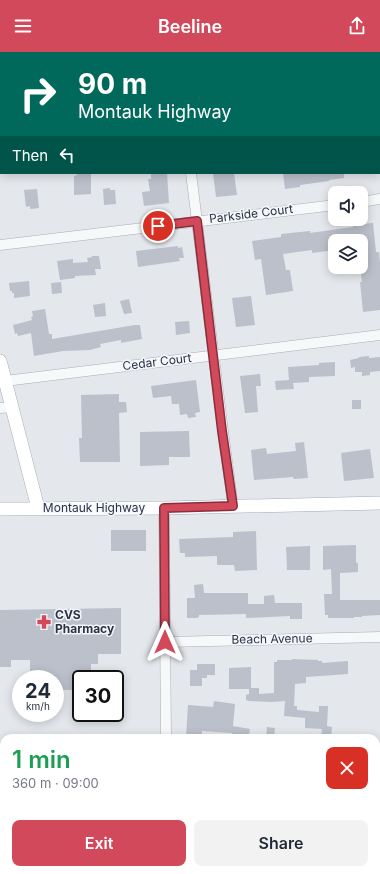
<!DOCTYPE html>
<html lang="en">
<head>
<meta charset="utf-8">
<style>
	:root { --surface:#fff; --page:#f2f2f3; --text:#1f2937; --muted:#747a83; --accent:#d1495b }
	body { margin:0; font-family:Inter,sans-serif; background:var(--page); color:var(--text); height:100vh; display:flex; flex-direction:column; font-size:15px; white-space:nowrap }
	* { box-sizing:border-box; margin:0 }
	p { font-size:13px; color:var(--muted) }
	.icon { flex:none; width:22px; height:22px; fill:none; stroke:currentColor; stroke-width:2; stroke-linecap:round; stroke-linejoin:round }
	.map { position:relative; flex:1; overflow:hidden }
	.panel { position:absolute; left:0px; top:682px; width:380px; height:140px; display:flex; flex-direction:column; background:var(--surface); border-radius:12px 12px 0 0; box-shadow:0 2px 10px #0003 }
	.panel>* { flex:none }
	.banner { position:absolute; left:0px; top:0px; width:380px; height:122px; box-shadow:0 2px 10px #0003; background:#00695c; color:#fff; overflow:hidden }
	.fabs { position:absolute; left:328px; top:134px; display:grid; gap:8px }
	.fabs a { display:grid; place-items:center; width:40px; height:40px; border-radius:8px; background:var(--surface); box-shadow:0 2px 10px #0003; font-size:20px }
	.speed { position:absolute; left:12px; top:618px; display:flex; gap:8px; font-size:20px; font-weight:700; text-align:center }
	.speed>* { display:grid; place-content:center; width:52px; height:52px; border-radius:50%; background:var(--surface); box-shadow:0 2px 10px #0003; line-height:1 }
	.speed small { font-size:10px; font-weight:400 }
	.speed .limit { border:2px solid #111; border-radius:6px; background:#fff; color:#111 }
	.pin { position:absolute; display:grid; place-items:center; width:34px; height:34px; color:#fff; margin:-17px; border:2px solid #fff; border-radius:50%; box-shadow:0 1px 4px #0007 }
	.me { position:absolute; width:44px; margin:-22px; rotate:0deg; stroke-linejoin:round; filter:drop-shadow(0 0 3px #0008) }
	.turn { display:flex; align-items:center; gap:14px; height:84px; padding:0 12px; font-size:18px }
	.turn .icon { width:52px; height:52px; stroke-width:2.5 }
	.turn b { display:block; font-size:28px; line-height:34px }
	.then { display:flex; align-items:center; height:38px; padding:0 12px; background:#0003; gap:8px; font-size:15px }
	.round { display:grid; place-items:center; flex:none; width:42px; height:42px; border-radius:8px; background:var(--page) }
	.overview { display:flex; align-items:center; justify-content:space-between; height:68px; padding:0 12px }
	h1 { font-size:24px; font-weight:600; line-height:30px; color:#1e9e55 }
	.action { display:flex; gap:8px; margin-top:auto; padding:8px 12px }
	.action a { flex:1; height:46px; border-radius:8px; background:var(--accent); color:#fff; font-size:16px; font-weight:600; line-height:46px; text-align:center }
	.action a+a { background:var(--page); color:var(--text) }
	header { display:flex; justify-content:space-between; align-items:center; height:52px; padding:0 12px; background:var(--accent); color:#fff; font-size:18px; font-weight:600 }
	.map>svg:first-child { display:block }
</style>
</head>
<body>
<header><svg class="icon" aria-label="menu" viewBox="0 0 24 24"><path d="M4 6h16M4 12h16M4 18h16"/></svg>Beeline<svg class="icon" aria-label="share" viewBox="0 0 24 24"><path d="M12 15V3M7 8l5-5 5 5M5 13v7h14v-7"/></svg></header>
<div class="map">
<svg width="380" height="822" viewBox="0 0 380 822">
	<rect width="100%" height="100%" fill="#e4e7ec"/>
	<path fill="#bbc0ca" d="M77 121H91V142L74 143V124L77 123Z
		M151 121H167L169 151 144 154 142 140 150 139 148 127H151Z
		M213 121H234L237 143 216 145Z
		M283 121H344V126L329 128V129L300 133V135L285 137Z
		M110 136V138H115L116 152 104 153 103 137Z
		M37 137 39 156 30 157V154L26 155 24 138Z
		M373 171 376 200H379L380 211V258L363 260 360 230H362L360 215 361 189H335V198L312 201V198L283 202 286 218H290L293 239 266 243 261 207 255 208 252 189 281 185V182L310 179V181L353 175V173Z
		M178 194V196L182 195 184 206H179L180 209 138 215 136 199Z
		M92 204H99L101 217H95L96 223 75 224V226L60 228 57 209 73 207V211L88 210 87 206 92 205Z
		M29 229 30 244 14 246V241H12V239H10L9 231Z
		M61 230 62 241 52 242 51 231Z
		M251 244 255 273 236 275 232 246Z
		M129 247 132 261 124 262 120 249Z
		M105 251 106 264 95 265 93 253Z
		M45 257 49 282H52V287L135 273H140L142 287 121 291V288L100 292 101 295 90 298 63 299 34 304 31 281 18 284 17 281 15 282 13 273 32 268 31 265 33 264 32 259Z
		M189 269 190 281 176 283 175 270Z
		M369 304V306L380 305V319L370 320V323L362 324V320H355V315L351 316 350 308 359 306V305Z
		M335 310V324L309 325V330L293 331 294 337 276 338 275 329 289 328 288 315 319 313V311Z
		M260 322 261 334H256L258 360 245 361 240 324Z
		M196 328 200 360 195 361 196 365 188 366 187 362 180 363 179 352H172L171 344 153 346 151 334Z
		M119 342V350H126L127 360 119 361 120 410H80L79 386H82L81 343Z
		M352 348H361V357H352Z
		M189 379 190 405H169V413L140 414V380Z
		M304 390 308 426 294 427 293 425 254 428 251 398 266 396 267 402 296 399 295 391Z
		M370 397 374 426 344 429 341 401Z
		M111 478H146V499H111Z
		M256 479 257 518 235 519 234 513H217V504L185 505V501H180L179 487 233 485V480Z
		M356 493V510L358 512V520L340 521V548H380V563L362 564V565H354V566H328V563H325L324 542H332L331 517 323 518V494Z
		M310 494V518H287L286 495Z
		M203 532 204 541H248V552H264V544L274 543 275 551H302V567H290V564L246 566V562L199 563V565L197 566H187V546H195L194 533Z
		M121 556V602H98V612H91V627H81V638H55V627H30V608H11V615H0V558Z
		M292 607 318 608V609H322V611L348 609V622L306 625V631L295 632 294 654H297V658L319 660V654H328L327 674 332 675 331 686H321L322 677 305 676V666L284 664 285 649 271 650 249 649 246 648V643L249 642V637H229V616L251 615V636H259V642L274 641V610H277V608H292Z
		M197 612H215V623H207V626H202V634H190V618H197Z
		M214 649 235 652 233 674 250 677 249 683 245 682 244 686H231L232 681 202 679V682H199V686H186L188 653 213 655Z
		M267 675 275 676 274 686H266Z"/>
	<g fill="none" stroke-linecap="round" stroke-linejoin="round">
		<defs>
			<path id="minor" d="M177 0V1
				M379 33H380
				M191 121 223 379 233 454
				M361 150 380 147
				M0 193 335 153
				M5 329 380 283
				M0 356 11 355
				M164 456 166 686
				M165 590 380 585
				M376 734H380
				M376 816H380
				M166 822V818"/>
			<path id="major" d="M0 309 38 456
				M0 457 164 456 380 451"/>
		</defs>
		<use href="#minor" stroke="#a9aeb7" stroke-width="11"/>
		<use href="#major" stroke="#a3abb8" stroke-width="14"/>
		<use href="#minor" stroke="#f7f8fa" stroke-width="10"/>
		<use href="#major" stroke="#fff" stroke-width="13"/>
	</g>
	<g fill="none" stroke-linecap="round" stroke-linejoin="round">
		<defs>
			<path id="route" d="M158 174 197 169 222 379 233 454 164 456 165 590"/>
		</defs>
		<use href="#route" stroke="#882f3b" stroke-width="10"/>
		<use href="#route" stroke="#d1495b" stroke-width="7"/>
	</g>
	<defs>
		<symbol id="pharmacy-bare" viewBox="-9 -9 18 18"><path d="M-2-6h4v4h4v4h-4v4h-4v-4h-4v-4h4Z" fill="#d1495b" stroke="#f4f6f9" stroke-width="2.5" paint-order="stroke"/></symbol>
	</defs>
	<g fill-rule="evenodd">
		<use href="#pharmacy-bare" x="34" y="560" width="20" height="20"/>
	</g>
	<g text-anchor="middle" stroke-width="3" stroke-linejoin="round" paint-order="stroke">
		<g font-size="12" fill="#2b3445" stroke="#f4f6f9">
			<text transform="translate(251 162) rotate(-7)" y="4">Parkside Court</text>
			<text transform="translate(157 310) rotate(-7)" y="4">Cedar Court</text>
			<text x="94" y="460">Montauk Highway</text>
			<text transform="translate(272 587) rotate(-1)" y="4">Beach Avenue</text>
		</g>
		<g font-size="12" font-weight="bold" fill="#2b3445" stroke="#f4f6f9" text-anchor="start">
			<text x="55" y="567">CVS<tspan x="55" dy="14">Pharmacy</tspan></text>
		</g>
	</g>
</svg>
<div class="fabs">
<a><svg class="icon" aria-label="sound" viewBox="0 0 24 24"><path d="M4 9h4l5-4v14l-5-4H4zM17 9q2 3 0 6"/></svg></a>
<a><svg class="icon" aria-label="layers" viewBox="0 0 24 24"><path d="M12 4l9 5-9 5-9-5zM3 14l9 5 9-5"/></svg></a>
</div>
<div class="speed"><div>24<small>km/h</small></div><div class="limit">30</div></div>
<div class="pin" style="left:158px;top:174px;background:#d93025"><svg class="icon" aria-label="arrive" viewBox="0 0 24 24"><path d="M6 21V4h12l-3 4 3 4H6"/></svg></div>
<svg class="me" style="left:165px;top:590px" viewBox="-20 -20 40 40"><path d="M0-17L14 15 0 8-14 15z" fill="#d1495b" stroke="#fff" stroke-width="4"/></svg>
<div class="banner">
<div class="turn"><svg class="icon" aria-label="right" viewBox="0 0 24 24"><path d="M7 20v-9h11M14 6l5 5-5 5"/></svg><div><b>90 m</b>Montauk Highway</div></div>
<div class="then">Then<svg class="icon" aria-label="left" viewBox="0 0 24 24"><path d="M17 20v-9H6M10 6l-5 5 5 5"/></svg></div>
</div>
<section class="panel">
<div class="overview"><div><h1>1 min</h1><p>360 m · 09:00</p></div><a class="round" style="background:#d93025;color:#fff"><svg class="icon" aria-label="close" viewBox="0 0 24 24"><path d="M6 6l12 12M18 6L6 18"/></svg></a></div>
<div class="action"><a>Exit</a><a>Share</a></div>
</section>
</div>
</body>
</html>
